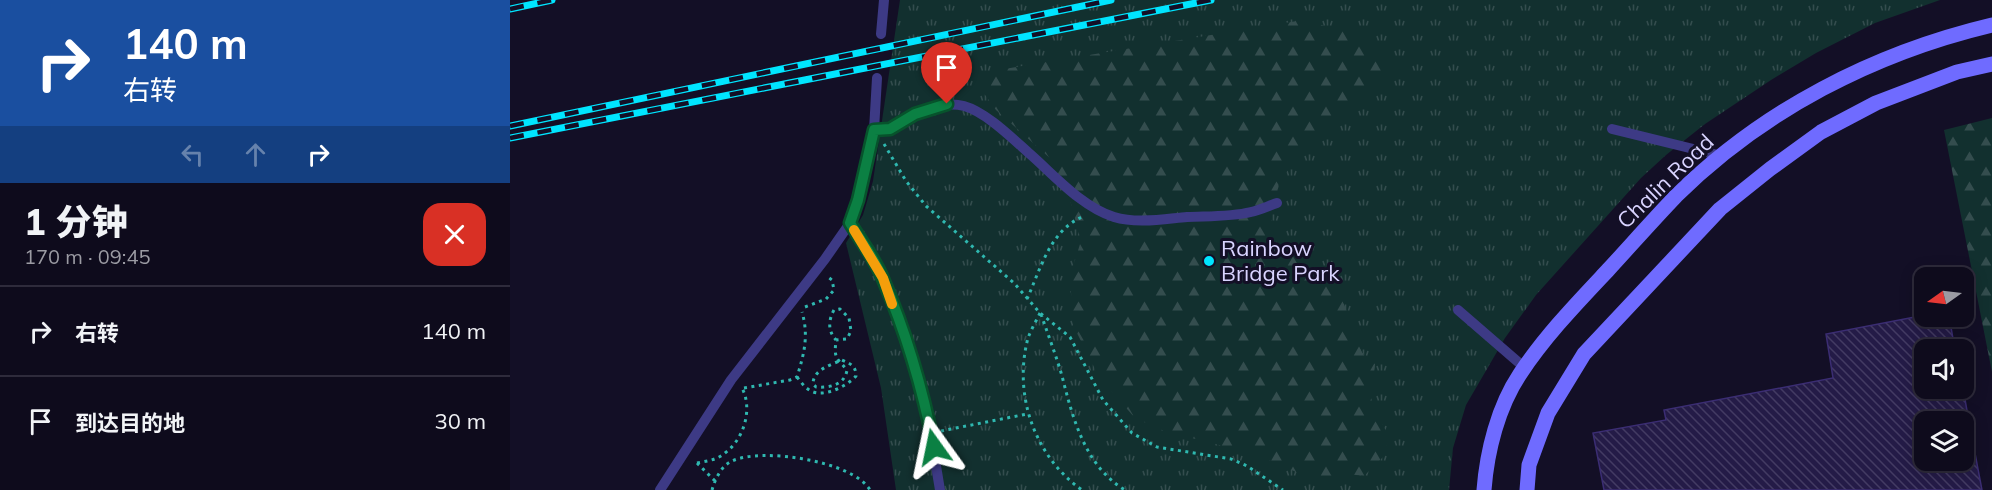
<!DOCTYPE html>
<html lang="zh">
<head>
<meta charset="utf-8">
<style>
	:root { --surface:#0e0b1c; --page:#171425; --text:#f1f3f6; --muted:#9b9ba3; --line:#2e2b3b }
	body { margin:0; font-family:Mulish,"Noto Sans SC",sans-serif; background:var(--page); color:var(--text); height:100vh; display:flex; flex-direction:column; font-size:22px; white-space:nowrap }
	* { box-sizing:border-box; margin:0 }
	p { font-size:20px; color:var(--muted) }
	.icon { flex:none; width:33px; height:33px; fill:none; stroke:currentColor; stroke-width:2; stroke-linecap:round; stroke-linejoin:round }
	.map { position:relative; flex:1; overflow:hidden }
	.sheet { display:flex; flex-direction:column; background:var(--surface); width:510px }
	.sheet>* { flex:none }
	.hud { background:#1a4fa0; color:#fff; overflow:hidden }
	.needle { width:39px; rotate:256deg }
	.controls { position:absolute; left:1404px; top:267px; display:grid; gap:12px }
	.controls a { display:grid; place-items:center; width:60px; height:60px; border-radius:12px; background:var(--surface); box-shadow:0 3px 15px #0003,0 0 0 2px var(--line); font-size:30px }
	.pin { position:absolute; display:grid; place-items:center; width:51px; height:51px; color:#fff; margin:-62px -26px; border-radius:50% 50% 50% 0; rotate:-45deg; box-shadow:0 0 6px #0007 }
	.pin .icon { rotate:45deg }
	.me { position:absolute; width:66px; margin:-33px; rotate:348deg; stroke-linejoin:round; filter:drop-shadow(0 0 4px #0008) }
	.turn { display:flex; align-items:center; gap:21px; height:126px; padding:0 24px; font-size:27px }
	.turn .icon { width:78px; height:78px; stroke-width:2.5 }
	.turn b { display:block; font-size:42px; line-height:51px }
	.lanes { display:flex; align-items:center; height:57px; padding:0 24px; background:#0003; justify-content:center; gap:30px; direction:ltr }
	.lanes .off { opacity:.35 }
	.round { display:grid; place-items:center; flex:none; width:63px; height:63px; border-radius:18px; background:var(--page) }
	.summary { display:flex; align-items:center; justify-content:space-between; height:102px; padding:0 24px }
	h1 { font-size:36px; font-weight:800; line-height:45px }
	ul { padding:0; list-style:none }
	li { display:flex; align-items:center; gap:18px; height:90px; padding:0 24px; border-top:2px solid var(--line) }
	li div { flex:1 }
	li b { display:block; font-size:22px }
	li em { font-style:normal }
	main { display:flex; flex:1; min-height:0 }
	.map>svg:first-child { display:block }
</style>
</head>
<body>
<main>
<section class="sheet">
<div class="hud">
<div class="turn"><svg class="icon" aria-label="right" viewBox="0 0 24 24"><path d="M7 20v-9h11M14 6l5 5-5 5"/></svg><div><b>140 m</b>右转</div></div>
<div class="lanes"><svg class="icon off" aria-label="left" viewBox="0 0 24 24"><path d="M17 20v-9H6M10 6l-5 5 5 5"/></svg><svg class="icon off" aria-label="ahead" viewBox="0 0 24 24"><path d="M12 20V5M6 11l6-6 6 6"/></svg><svg class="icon" aria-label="right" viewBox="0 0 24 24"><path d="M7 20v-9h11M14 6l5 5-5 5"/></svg></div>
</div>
<div class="summary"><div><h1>1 分钟</h1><p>170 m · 09:45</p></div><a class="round" style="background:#d93025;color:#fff"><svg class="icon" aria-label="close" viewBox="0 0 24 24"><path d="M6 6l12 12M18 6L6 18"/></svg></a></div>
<ul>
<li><svg class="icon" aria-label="right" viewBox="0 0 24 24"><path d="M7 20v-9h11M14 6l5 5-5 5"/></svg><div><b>右转</b></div><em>140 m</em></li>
<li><svg class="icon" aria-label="arrive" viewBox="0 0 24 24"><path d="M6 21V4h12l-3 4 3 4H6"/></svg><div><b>到达目的地</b></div><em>30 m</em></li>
</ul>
</section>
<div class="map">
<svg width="1482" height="490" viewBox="0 0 1482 490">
	<defs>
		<pattern id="grass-tufts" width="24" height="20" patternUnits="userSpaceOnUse" patternTransform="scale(1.5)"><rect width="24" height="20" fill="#12302f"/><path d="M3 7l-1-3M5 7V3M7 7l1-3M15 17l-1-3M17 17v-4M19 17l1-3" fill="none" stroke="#344d4e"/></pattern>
		<pattern id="forest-firs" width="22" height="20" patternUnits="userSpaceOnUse" patternTransform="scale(1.5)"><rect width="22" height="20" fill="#12302f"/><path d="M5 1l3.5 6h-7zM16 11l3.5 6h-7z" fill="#344d4e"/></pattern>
		<pattern id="building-back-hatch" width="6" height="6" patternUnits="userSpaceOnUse" patternTransform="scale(1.5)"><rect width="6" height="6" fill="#241b47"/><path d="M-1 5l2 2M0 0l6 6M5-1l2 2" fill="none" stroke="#433b63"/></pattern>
	</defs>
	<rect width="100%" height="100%" fill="#130f26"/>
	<path fill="url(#grass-tufts)" d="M390 0H1430L1365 23 1306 53 1261 80 1195 124 1156 155 1131 178 1026 295 995 338 956 405 943 448 939 490H386L371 388 336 243 353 215 363 181Z"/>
	<path fill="url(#forest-firs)" d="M793 20 838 32 889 64 845 101 816 132 788 153 767 188 761 220 783 245 826 283 852 352 857 359 865 364C865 373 860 383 860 392 862 408 872 423 879 436L874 456 854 476 830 473 814 478 802 479 745 454 654 431 625 418 589 377 563 325 560 276 571 241 561 204 541 159 486 110 465 81 470 73Z
		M1482 118V372L1434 130Z"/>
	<path fill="url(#building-back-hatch)" stroke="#3b2d73" stroke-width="1.5" d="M1410 316H1439L1445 350H1414V388H1453L1459 422H1414V460H1454V427H1460L1472 490H1094L1083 433 1156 420 1154 410 1323 378 1316 334Z"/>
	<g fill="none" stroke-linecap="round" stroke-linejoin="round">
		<path stroke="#2fb8b0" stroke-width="3" stroke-dasharray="3 4.5" stroke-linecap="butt" d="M374 144 396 181 416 206 504 283 530 313 560 337 593 400 622 433 647 447 721 459 737 466 773 490
			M517 299C531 268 540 230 574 216
			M295 307 316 299 324 290 322 280 318 277
			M530 313C526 321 521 330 518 338 503 394 524 456 572 490
			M531 314C538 335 546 355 552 376 563 419 575 466 615 490
			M287 377C291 382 295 388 301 391 314 398 337 386 346 376 346 366 341 364 332 360 320 365 303 370 303 384L306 387C319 388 335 385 337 370 326 357 324 359 326 340L337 339 341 331 339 318 330 309 324 310C318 321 318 331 326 340
			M234 388 280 380 287 377C294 354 299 336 292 312
			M431 431 517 414
			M187 463C197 461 207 460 215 453 234 439 243 409 232 388
			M187 463 205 481
			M202 490C205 479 212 465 222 461 252 447 343 461 360 490"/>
		<path stroke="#3d3a85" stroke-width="10" d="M371 34 374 0
			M1102 129 1212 156
			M364 130C396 129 420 97 454 106 476 112 503 139 520 154 545 176 572 207 604 217 627 224 654 219 677 217 698 216 720 217 741 212 750 210 758 206 767 203
			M340 223C351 241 364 259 373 278 402 345 419 418 430 490
			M948 310 1015 368
			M150 490 221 380 315 259 340 223 348 200 364 130 367 78"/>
		<path stroke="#6f6bff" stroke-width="15" d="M974 490C977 451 988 407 1010 374 1035 336 1067 303 1098 270 1121 245 1143 220 1166 196 1253 110 1364 53 1482 25
			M1017 490 1019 465 1038 413 1074 354 1210 209 1260 169 1311 132 1366 103 1447 72 1482 64"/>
		<defs>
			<path id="rail" d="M0 9 42 0
				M0 126 601 0
				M0 138 701 0"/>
		</defs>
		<use href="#rail" stroke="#00e5ff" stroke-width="7"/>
		<use href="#rail" stroke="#130f26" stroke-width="4.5" stroke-dasharray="14" stroke-linecap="butt"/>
	</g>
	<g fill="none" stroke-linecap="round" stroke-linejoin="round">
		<defs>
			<path id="route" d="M424 447C413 391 396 332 373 279 365 259 351 241 340 223L348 200 364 130 380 129 405 114 437 104"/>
		</defs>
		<use href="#route" stroke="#07532c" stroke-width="15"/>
		<use href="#route" stroke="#0b8043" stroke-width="10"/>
		<path stroke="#f59e0b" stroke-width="10" d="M344 230 373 278 382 304"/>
	</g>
	<circle fill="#00e5ff" stroke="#130f26" stroke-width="2" cx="699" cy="261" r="6"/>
	<g text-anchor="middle" stroke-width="6" stroke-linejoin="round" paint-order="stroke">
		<g font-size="22" fill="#d9d4ff" stroke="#130f26">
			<text transform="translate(1155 181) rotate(-44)" y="8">Chalin Road</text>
		</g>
		<g font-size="22" fill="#d9d4ff" stroke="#130f26" text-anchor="start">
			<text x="711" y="256">Rainbow<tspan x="711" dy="25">Bridge Park</tspan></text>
		</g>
	</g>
</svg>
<div class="controls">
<a><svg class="needle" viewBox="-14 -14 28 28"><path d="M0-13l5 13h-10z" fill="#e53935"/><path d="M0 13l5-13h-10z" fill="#9b9ba3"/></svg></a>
<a><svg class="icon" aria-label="sound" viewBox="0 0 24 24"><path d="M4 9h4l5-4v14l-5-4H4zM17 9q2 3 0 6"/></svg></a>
<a><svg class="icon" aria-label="layers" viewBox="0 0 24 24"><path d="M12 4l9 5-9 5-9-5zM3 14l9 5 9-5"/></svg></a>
</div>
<div class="pin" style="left:437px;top:104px;background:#d93025"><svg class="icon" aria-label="arrive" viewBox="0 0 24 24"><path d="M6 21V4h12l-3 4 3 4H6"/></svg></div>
<svg class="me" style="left:424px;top:447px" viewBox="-20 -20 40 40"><path d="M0-17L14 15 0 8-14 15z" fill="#0b8043" stroke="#fff" stroke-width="4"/></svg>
</div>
</main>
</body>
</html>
